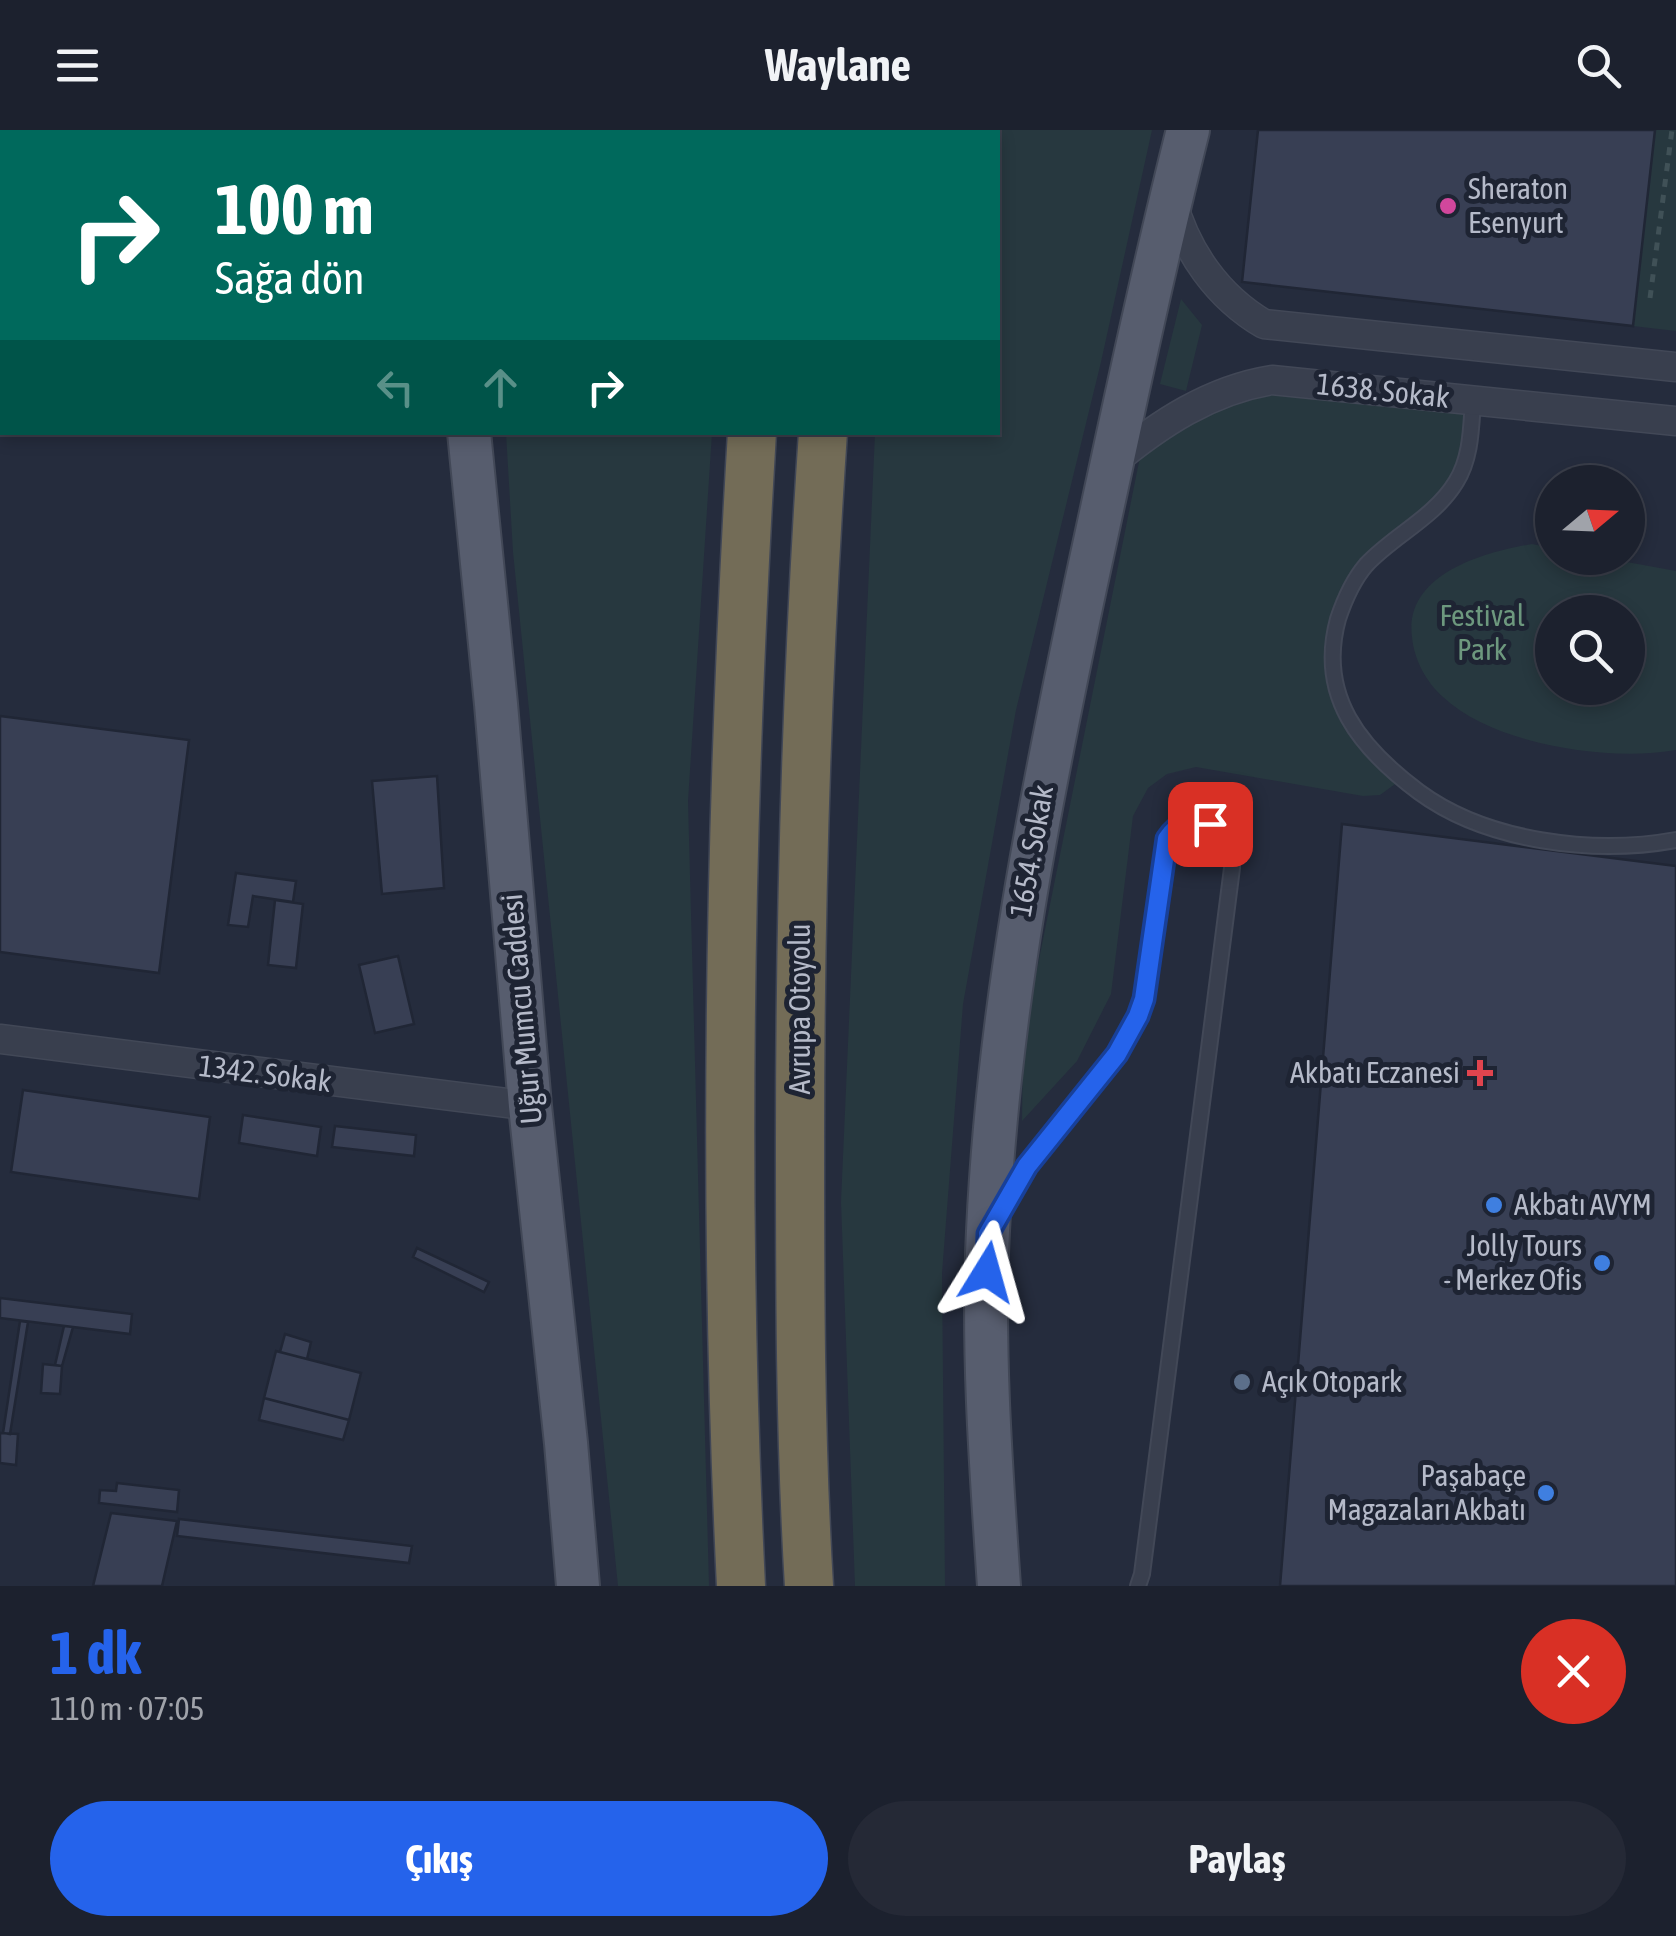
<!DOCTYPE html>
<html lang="tr">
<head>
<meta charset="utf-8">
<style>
	:root { --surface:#1c212e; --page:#252936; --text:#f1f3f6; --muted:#a0a3aa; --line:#3a3e4a; --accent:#2563eb }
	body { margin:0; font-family:"Asap Condensed",sans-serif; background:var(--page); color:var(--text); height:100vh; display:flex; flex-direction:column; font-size:38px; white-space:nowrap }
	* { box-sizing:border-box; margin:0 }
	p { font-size:32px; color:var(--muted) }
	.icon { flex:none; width:55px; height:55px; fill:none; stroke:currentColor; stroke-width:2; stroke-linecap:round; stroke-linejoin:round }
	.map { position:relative; height:1456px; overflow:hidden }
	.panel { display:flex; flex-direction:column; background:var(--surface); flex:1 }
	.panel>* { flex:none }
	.banner { position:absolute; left:0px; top:0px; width:1000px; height:305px; box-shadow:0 5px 15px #0003,0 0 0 2px var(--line); background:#00695c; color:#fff; overflow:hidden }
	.needle { width:65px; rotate:71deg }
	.tools { position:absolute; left:1535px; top:335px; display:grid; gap:20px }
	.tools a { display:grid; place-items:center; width:110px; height:110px; border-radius:50%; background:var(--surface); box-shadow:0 5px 15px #0003,0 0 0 2px var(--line); font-size:50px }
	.pin { position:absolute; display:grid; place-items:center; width:85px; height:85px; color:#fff; margin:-42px; border-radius:20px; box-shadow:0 5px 15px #0006 }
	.me { position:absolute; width:110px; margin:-55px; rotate:8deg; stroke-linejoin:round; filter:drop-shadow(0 0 8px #0008) }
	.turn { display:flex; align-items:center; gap:35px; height:210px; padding:0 50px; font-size:45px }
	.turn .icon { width:130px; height:130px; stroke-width:2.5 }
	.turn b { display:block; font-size:70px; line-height:85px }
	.lanes { display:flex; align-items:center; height:95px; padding:0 50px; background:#0003; justify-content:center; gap:50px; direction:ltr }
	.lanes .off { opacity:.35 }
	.round { display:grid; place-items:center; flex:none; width:105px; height:105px; border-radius:52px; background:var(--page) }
	.overview { display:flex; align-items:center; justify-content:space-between; height:170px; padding:0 50px }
	h1 { font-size:60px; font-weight:700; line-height:75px; color:var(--accent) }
	.cta { display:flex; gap:20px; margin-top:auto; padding:20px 50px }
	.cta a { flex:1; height:115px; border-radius:60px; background:var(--accent); color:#fff; font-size:40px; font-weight:700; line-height:115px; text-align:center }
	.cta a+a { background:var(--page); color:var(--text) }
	header { display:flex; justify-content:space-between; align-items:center; height:130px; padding:0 50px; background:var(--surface); font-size:45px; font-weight:700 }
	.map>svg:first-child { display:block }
</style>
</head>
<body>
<header><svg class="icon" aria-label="menu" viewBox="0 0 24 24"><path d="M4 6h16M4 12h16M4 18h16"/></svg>Waylane<svg class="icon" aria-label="search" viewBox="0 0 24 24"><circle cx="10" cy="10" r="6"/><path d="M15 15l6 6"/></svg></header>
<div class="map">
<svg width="1676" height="1456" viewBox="0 0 1676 1456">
	<rect width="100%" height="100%" fill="#252c3d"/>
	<path fill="#27383f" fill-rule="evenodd" d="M895 0H1152L1101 232 1016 580 963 874 942 1143 945 1456H855L841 1072 875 303 998 302V2Z
		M1655 0H1676V201L1633 196Z
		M1181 169 1202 195 1186 261 1160 254Z
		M1234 259 1473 271 1458 349 1363 438 1334 504 1338 568 1402 649 1380 665 1363 666 1196 637 1167 644 1148 658 1133 686 1111 864 1077 931 1022 991 1023 909 1144 307Z
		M506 303H712L688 671 709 1456H618L513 422Z
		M1532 414 1552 418V428H1605L1676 441V620C1609 632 1494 615 1443 567 1426 552 1414 529 1412 507 1404 444 1484 422 1532 414ZM1552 482H1628V558H1552Z"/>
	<path fill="#383f54" stroke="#202635" stroke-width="2.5" d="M1258 0H1655L1633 196 1242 152Z
		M0 586 189 610 159 843 0 822Z
		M437 646 444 758 382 764 372 651Z
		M1342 694 1676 736V1456H1280Z
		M236 743 296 751 293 772 253 766 248 797 228 795Z
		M275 770 303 774 296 838 268 835Z
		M398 826 414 894 375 903 359 835Z
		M23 960 210 987 199 1069 11 1042Z
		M243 985 321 997 317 1026 239 1013Z
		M335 996 416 1005 414 1026 332 1017Z
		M417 1118 489 1152 484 1162 413 1127Z
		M0 1168 132 1184 130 1204 0 1188Z
		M20 1191 28 1192 10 1304 3 1303Z
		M64 1196 73 1197 62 1236 55 1235Z
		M285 1204 311 1212 307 1229 280 1222Z
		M276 1221 361 1243 349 1290 264 1268Z
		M43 1234 62 1236 60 1264 41 1263Z
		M264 1268 349 1290 343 1310 259 1290Z
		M0 1303 18 1304 16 1335 0 1333Z
		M117 1353 179 1360 177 1382 99 1373 100 1360 116 1361Z
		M111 1383 177 1391 162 1456H93Z
		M179 1389 412 1416 409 1433 177 1406Z"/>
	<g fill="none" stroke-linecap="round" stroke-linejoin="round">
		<defs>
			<path id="service" d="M1473 271C1471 299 1471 328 1456 352 1434 388 1394 405 1366 435 1354 449 1344 471 1338 489 1317 566 1360 618 1419 662 1487 712 1594 725 1676 710
				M1003 1077C1018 1052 1032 1027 1050 1005 1086 962 1126 923 1144 869L1167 709C1180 689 1209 684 1226 705 1233 714 1232 727 1232 738L1142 1444 1138 1456"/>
			<path id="minor" d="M1172 70C1186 122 1218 167 1264 194L1676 237
				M1112 333C1159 294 1210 260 1272 250L1676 291
				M0 909 530 976"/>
			<path id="primary" d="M450 0V2
				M469 302 496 574 530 976 566 1313 578 1456
				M999 1456C991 1339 982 1218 988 1101 998 882 1040 671 1085 458 1118 305 1150 152 1188 0"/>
			<path id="motorway" d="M775 2V0
				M847 2V0
				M741 1456C722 1070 729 688 752 302
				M809 1456C800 1307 800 1157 800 1008 800 772 807 538 823 302"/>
		</defs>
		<use href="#service" stroke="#424857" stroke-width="18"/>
		<use href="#minor" stroke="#424857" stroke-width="31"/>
		<use href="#primary" stroke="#424857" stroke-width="46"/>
		<use href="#motorway" stroke="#414756" stroke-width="51"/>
		<path stroke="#405157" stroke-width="5" stroke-dasharray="8 8" stroke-linecap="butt" d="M1650 168 1672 0"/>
		<use href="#service" stroke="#393f4e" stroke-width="14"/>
		<use href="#minor" stroke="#393f4e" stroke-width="28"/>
		<use href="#primary" stroke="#575d6e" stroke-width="42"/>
		<use href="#motorway" stroke="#736c57" stroke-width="48"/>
	</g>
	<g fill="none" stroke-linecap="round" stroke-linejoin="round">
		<defs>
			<path id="route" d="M987 1142 988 1104 1027 1036 1117 924 1138 886 1144 869 1167 709C1178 692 1190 690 1210 694"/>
		</defs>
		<use href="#route" stroke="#184099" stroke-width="25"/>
		<use href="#route" stroke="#2563eb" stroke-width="18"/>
	</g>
	<circle fill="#d1479c" stroke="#1e2433" stroke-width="4" cx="1448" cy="76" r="10"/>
	<path fill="#e0444e" stroke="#1e2433" stroke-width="4" d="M1475 928h10v10h10v10h-10v10h-10v-10h-10v-10h10z"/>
	<g fill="#3f7fe0" stroke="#1e2433" stroke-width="4">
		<circle cx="1494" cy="1075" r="10"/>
		<circle cx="1602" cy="1133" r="10"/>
		<circle cx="1546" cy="1363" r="10"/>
	</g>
	<circle fill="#5c6f8a" stroke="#1e2433" stroke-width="4" cx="1242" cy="1252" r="10"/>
	<g text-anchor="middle" stroke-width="10" stroke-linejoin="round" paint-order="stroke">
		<g font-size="30" fill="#b5bac9" stroke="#1e2433" text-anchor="start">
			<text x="1468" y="69">Sheraton<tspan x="1468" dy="34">Esenyurt</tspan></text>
			<text x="1460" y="953" text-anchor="end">Akbatı Eczanesi</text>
			<text x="1514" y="1085">Akbatı AVYM</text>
			<text x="1582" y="1126" text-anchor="end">Jolly Tours<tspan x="1582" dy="34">- Merkez Ofis</tspan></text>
			<text x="1262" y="1262">Açık Otopark</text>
			<text x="1526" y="1356" text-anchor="end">Paşabaçe<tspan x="1526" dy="34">Magazaları Akbatı</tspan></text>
		</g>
		<g font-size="30" fill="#b5bac9" stroke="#1e2433">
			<text transform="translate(1383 261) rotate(6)" y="10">1638. Sokak</text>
			<text transform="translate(1032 721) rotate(-80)" y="10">1654. Sokak</text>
			<text transform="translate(522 879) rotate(-95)" y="10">Uğur Mumcu Caddesi</text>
			<text transform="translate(800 879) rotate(-90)" y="10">Avrupa Otoyolu</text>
			<text transform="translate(265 944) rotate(7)" y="10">1342. Sokak</text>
		</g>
		<g font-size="30" fill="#6d987e" stroke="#1e2433">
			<text x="1482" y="496">Festival<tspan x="1482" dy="34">Park</tspan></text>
		</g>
	</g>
</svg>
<div class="tools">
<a><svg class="needle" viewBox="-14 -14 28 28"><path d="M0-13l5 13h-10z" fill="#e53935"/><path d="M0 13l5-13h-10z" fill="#a0a3aa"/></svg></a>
<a><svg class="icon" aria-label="search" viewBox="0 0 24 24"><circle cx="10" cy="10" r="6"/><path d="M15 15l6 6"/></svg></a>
</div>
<div class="pin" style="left:1210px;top:694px;background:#d93025"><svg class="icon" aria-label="arrive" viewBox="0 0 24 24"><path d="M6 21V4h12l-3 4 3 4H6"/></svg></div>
<svg class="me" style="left:987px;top:1142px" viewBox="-20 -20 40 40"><path d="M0-17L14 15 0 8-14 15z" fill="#2563eb" stroke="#fff" stroke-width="4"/></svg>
<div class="banner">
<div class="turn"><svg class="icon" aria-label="right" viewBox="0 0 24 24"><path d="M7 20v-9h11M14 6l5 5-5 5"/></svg><div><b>100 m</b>Sağa dön</div></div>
<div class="lanes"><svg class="icon off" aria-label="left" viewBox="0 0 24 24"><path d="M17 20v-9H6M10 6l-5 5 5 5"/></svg><svg class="icon off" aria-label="ahead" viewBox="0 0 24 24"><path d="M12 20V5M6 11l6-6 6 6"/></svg><svg class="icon" aria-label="right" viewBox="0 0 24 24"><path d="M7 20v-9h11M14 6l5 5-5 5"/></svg></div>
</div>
</div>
<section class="panel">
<div class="overview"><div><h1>1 dk</h1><p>110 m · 07:05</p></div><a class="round" style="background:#d93025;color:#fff"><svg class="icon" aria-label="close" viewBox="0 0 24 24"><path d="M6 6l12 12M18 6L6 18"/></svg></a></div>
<div class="cta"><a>Çıkış</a><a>Paylaş</a></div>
</section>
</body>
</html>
